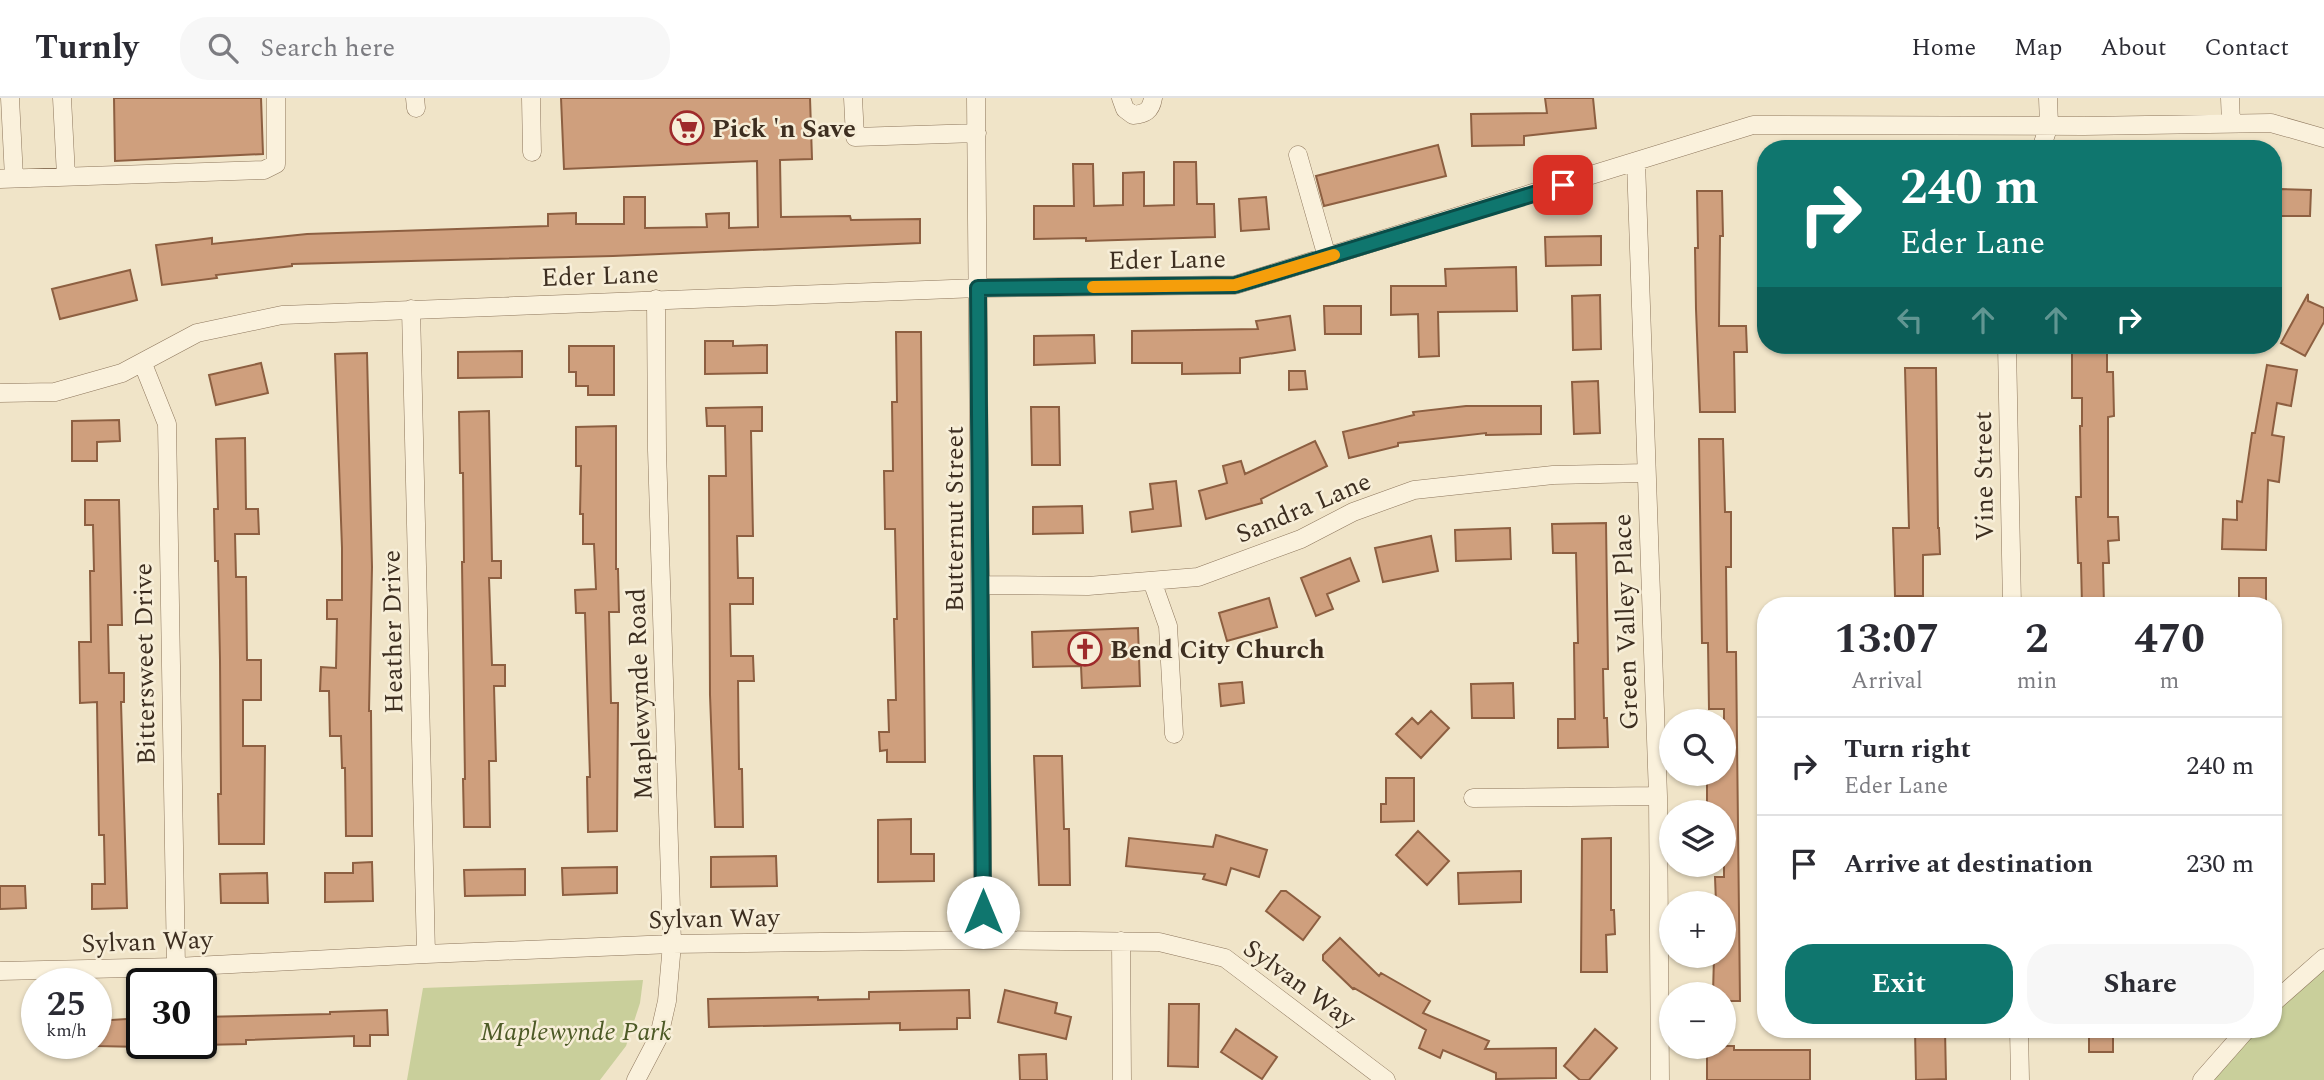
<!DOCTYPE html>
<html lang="en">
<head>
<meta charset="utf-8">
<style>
	:root { --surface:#fff; --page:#f7f7f7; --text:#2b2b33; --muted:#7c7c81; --line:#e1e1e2; --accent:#0f766e }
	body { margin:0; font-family:Spectral,serif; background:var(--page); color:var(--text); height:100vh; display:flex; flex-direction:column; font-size:26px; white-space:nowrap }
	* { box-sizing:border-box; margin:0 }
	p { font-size:23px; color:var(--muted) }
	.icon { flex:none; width:38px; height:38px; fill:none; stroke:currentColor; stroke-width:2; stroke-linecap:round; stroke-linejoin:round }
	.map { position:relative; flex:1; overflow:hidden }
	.panel { position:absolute; left:1757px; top:499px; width:525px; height:441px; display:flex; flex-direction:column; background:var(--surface); border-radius:28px; box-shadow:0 2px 5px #0004 }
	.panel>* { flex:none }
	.banner { position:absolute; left:1757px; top:42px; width:525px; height:214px; border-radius:28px; box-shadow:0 2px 5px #0004; background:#0f766e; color:#fff; overflow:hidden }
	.fabs { position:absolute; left:1659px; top:611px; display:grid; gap:14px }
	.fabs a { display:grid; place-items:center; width:77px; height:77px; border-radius:50%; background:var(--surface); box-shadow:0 2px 5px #0004; font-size:35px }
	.speed { position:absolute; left:21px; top:870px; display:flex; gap:14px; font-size:35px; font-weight:700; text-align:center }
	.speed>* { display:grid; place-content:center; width:91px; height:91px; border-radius:50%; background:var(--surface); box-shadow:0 2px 5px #0004; line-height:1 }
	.speed small { font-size:18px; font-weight:400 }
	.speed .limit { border:4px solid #111; border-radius:10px; background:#fff; color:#111 }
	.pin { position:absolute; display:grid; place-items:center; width:60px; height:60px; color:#fff; margin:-30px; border-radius:14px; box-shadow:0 4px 10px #0006 }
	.me { position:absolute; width:77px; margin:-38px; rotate:0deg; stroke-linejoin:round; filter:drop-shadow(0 0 5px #0008) }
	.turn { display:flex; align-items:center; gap:24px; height:147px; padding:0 28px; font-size:32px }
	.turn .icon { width:91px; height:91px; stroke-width:2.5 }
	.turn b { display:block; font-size:49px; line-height:60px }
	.lanes { display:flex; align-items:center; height:66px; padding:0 28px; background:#0003; justify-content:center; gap:35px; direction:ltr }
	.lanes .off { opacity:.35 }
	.eta { display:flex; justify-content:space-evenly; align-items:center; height:119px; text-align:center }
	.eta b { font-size:42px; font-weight:700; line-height:49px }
	.cta { display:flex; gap:14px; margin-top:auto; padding:14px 28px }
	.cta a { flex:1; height:80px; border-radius:28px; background:var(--accent); color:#fff; font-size:28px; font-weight:700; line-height:80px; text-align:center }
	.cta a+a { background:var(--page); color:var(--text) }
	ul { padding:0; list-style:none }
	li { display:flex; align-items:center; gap:21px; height:98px; padding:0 28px; border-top:2px solid var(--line) }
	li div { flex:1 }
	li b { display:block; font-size:26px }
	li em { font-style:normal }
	header { display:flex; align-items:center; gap:42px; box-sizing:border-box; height:98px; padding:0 35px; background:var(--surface); border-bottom:2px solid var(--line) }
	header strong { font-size:33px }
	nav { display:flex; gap:38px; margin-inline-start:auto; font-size:24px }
	.search { width:490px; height:63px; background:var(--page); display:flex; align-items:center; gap:18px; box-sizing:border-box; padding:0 24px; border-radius:28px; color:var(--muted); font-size:26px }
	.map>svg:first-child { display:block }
</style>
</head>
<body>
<header>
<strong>Turnly</strong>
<div class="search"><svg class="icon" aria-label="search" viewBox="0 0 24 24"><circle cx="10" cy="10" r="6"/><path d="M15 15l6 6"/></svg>Search here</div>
<nav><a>Home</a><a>Map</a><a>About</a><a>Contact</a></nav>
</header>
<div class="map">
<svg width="2324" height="982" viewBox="0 0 2324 982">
	<rect width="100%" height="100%" fill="#f0e4c8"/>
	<path fill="#c9cf9b" d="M2324 861V982H2202L2247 931H2273V905Z
		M643 882 640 905 626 948 600 982H407L423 890Z"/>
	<path fill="#cf9f7d" stroke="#8d5f41" stroke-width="2" d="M114 0H261L263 56 115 63Z
		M561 0H810L812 61 780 62 781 119 850 118 851 122 920 121V145L613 158 292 166V168L216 177 217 180 162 187 156 147 212 140V146L307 136 548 128V116L576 115V126H624V99H645V130L707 129 706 116 729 115V130L758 129 757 63 564 71Z
		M1545 0H1593L1596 30 1524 38V47L1472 48 1471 16 1547 15Z
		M1438 47 1446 78 1324 108 1316 78Z
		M1174 64H1196L1197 106H1214L1215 139 1086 143V140L1034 141V108H1074L1073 66H1093L1094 108 1123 107V75L1144 74V108L1174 107Z
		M2280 91 2311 92 2310 118H2273V101H2279Z
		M1697 93H1722L1723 138H1720L1719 228H1746L1747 254H1734L1735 314H1700L1696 211 1695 150H1698Z
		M1266 99 1269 131 1241 133 1239 101Z
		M1601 138V167L1546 168 1545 139Z
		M1516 169 1517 213 1438 214 1439 258 1419 259 1418 216 1391 217V188H1446L1445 171Z
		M130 172 137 202 60 221 52 191Z
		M2308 196V203L2324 210V224L2305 258 2281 245Z
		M1600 197 1601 251 1573 252 1572 198Z
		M1324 208H1361V236H1325Z
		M1290 218 1295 252 1240 260V275L1182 276V265H1132V233L1258 231 1256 223Z
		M896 234H921L925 664H887V652L880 653 879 634H889L888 602H896L894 521H897L895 431H885L884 373H893L892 304H897Z
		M1094 237 1095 265 1034 267V238Z
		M705 243H733V248L767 247V275L705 276Z
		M569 248H614V297H588V288H576V274H569Z
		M2107 251V274H2113L2114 318 2108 319V419H2118L2119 442 2108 443 2109 465H2103L2104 508H2082L2081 465H2078L2076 399H2081L2080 328H2082V300H2072V252Z
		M522 253V279L458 280V254Z
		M367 255 372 469 369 613H371L372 738H346L345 670H342L341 638H330L329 593H320L321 569 336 570 337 521H327V502H342V450L335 256Z
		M261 265 268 295 216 307 209 277Z
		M2267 267 2297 272 2291 308 2277 305 2272 337 2284 339 2279 384 2268 382 2266 452 2222 451 2223 421 2237 422V403L2242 404 2252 335H2255Z
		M1905 270H1936L1938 430H1939L1940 456 1923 457V498H1895L1893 430H1909Z
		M1289 273H1305L1307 291 1289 292Z
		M1598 283 1600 335 1574 336 1572 284Z
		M1466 308H1541V336L1486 337V335L1398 345V348L1349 360 1343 334 1414 317 1413 314Z
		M762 309V333H751L753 438H737L738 480H753V506H730L731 558H753L754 583H738L739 671H742L743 729H715L710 597 709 378H726L725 328H707L706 310Z
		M1031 309H1059L1060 367H1032Z
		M489 313 492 463H501V480H489L492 567H505V588H494L496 663H489L490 729H464L463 681H465L462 464H464L463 375H460L459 314Z
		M119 322 120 343 97 344V363H72V323Z
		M616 328V471H618L619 514H609L611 605H618L617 733 588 734 587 679H590L585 515H576L575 492 596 491 594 446H583V416H580L581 368H576V329Z
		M245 340 246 411H258L259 436H235L236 479H246L247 562H261V602H243V648H265L264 746H219L218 696H221L220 562 218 463H215L214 411H218L216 341Z
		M1699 341H1723L1725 414H1731V469H1726L1727 554H1736L1740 903H1724V896H1713L1714 858H1724V805H1716L1715 779H1724V714H1707V676H1724V611H1709L1708 545H1702Z
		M1315 343 1327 368 1261 401 1262 405 1206 421 1199 393 1227 385 1223 368 1241 363 1245 376Z
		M1176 383 1181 428 1132 434 1130 414 1153 411 1150 386Z
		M85 402H119L122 527H108L109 575H124V604H121L127 810 92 811V786H105L104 737H99L97 604 80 605 79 544H91L90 473H94L93 427H85Z
		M1082 408 1083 435 1033 436V409Z
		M1606 425 1608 571H1603L1604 620H1607L1608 649 1558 650V621H1575L1574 545H1578L1576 455H1553L1552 426Z
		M1510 430 1511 461 1456 463 1455 432Z
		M1431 438 1438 473 1383 484 1375 450Z
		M1350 460 1359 483 1327 496 1333 511 1316 518 1301 480Z
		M2239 480H2266V508H2239Z
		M1269 500 1277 529 1227 543 1219 515Z
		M1138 530 1140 588 1082 590 1081 568 1033 569 1032 534Z
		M1242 584 1244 605 1221 608 1219 586Z
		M1513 585 1514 620H1472L1471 586Z
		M1431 613 1449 630 1421 660 1396 636 1412 620 1418 626Z
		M1034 658H1062L1064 731H1069L1070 787H1039Z
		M1386 680H1414V723L1381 724V706H1386Z
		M911 721V756H934V783L878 784V722Z
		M1418 733 1449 763 1427 787 1396 757Z
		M1216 737 1267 752 1259 779 1231 770 1226 787 1203 781 1205 776 1126 768 1129 740 1213 749Z
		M1611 740V812H1614L1615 836 1606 837 1607 874H1581L1582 741Z
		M776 758 777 788 711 789V759Z
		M372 764 373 803 325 804V775H353V765Z
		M617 769V795L563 797 562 770Z
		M525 771V797L465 798 464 772Z
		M1521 773V804L1459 806 1458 775Z
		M267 775 268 805H221L220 776Z
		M0 788H25L26 810 0 811Z
		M1281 793H1286L1320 819 1303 842 1266 813Z
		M1340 840 1379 878 1381 875 1430 903 1423 915 1489 943 1485 951 1556 950V980L1496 981V975L1443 952 1440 960 1419 950 1426 932 1354 890 1353 891 1323 862V857Z
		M969 892 970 920H957V931L900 932V925L709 929 708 901 818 899V902L869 901V894Z
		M1005 892 1057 905 1055 915 1071 919 1066 941 998 924Z
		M1169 906H1199L1198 969 1168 968Z
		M387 912 388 937H370V948H354V938L246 942V946L201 947V919L330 916V914Z
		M142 920V949L96 948V923Z
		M1236 931 1277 959 1262 981 1221 954Z
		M1595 931 1617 950 1589 982H1580L1564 968Z
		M1945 931 1946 981 1916 982 1915 932Z
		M2089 931H2113V954H2089Z
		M1707 948H1734V952H1810V982H1707Z
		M1046 956 1047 982H1020L1019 957Z"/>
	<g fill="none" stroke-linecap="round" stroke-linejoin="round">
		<defs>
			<path id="minor" d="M10 0 14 80
				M62 0 66 78
				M415 0 416 10
				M531 0 532 54
				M853 0 855 39 977 35
				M976 0 983 842
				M1121 0 1125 11 1133 17C1145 16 1151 13 1153 0
				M2230 0 2231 26
				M2041 51 2049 27 2048 0
				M1298 57 1327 159
				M1636 64 1658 698 1660 982
				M0 81 264 72 276 66V0
				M411 211 426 856
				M2007 247 2012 508
				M143 266 167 326 176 869
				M0 295 55 294 122 275 197 235 282 217 978 190 1235 187 1753 27 2084 28 2271 25 2324 40
				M1152 483 1168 528 1174 636
				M980 487 1088 488 1198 479 1301 441 1353 414 1414 392 1553 377 1646 375
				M1473 700 1658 698
				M1121 843 1122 982
				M0 873 176 869 426 856 672 846 983 842 1159 844 1225 860 1386 982
				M2273 905 2324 860
				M2019 931 2020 982
				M636 982 659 938 667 903 672 846 657 352 656 201
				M2202 982 2247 931"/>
		</defs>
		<use href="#minor" stroke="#8d765c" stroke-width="19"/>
		<use href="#minor" stroke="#faf1dc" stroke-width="18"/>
	</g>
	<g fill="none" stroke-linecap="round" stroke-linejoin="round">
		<defs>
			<path id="route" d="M983 814 978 190 1235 187 1563 87"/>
		</defs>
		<use href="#route" stroke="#0a4d48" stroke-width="18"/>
		<use href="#route" stroke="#0f766e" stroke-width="12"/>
		<path stroke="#f59e0b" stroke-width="12" d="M1093 189 1235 187 1334 157"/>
	</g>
	<defs>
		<symbol id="supermarket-ring" viewBox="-11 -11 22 22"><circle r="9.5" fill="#f7eed8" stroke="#9e2a2b" stroke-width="1.5"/><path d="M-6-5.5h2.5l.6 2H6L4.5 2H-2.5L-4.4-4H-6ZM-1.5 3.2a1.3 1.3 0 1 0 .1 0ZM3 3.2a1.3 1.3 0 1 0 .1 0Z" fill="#9e2a2b"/></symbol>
		<symbol id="church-ring" viewBox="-11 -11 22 22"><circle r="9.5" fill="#f7eed8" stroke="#9e2a2b" stroke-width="1.5"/><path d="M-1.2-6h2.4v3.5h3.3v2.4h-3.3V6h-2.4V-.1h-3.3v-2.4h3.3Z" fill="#9e2a2b"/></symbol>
	</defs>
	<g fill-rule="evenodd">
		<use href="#supermarket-ring" x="668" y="11" width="38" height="38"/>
		<use href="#church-ring" x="1066" y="532" width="38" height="38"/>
	</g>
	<g text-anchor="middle" stroke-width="5" stroke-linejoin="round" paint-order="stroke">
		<g font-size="26" font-weight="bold" fill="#3d2e20" stroke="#f7eed8" text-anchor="start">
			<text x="712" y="39">Pick 'n Save</text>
			<text x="1110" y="560">Bend City Church</text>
		</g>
		<g font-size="26" fill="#3d2e20" stroke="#f7eed8">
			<text transform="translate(1167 161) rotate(-1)" y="9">Eder Lane</text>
			<text transform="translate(600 177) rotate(-2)" y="9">Eder Lane</text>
			<text transform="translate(1983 378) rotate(-91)" y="9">Vine Street</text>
			<text transform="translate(1303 409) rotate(-23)" y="9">Sandra Lane</text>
			<text transform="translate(954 421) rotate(-90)" y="9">Butternut Street</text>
			<text transform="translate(1625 524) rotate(-92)" y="9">Green Valley Place</text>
			<text transform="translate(392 534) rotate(-91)" y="9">Heather Drive</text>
			<text transform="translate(144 566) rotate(-91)" y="9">Bittersweet Drive</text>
			<text transform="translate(639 596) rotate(-92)" y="9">Maplewynde Road</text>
			<text transform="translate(714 820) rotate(-1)" y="9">Sylvan Way</text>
			<text transform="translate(147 843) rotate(-2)" y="9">Sylvan Way</text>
			<text transform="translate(1300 885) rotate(36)" y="9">Sylvan Way</text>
		</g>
		<g font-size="26" font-style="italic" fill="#4d5a26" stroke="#f7eed8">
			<text x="576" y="942">Maplewynde Park</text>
		</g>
	</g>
</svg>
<div class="fabs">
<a><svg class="icon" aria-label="search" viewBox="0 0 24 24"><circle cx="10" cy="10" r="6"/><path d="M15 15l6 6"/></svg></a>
<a><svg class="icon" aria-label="layers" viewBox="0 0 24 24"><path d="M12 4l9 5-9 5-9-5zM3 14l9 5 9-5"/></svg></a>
<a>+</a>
<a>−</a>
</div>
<div class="speed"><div>25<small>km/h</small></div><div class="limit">30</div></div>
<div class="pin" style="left:1563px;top:87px;background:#d93025"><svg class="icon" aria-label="arrive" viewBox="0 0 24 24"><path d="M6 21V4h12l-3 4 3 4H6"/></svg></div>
<svg class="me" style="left:983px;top:814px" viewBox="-20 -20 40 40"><circle r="19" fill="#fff"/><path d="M0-13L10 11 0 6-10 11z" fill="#0f766e"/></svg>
<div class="banner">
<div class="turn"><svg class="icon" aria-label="right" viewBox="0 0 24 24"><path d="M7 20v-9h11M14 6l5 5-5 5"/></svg><div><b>240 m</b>Eder Lane</div></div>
<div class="lanes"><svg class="icon off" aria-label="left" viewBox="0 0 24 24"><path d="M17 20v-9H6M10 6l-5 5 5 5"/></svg><svg class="icon off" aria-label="ahead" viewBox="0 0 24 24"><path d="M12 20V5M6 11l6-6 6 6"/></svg><svg class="icon off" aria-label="ahead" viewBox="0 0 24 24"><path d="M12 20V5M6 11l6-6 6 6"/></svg><svg class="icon" aria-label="right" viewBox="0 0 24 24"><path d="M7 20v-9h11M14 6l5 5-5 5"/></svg></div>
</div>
<section class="panel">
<div class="eta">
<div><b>13:07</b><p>Arrival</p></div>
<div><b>2</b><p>min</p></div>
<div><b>470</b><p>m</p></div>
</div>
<ul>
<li><svg class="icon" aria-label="right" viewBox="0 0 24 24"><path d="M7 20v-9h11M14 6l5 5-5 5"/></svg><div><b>Turn right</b><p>Eder Lane</p></div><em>240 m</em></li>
<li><svg class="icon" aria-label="arrive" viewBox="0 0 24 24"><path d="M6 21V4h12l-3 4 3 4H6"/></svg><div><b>Arrive at destination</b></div><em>230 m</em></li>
</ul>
<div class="cta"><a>Exit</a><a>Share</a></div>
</section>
</div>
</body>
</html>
